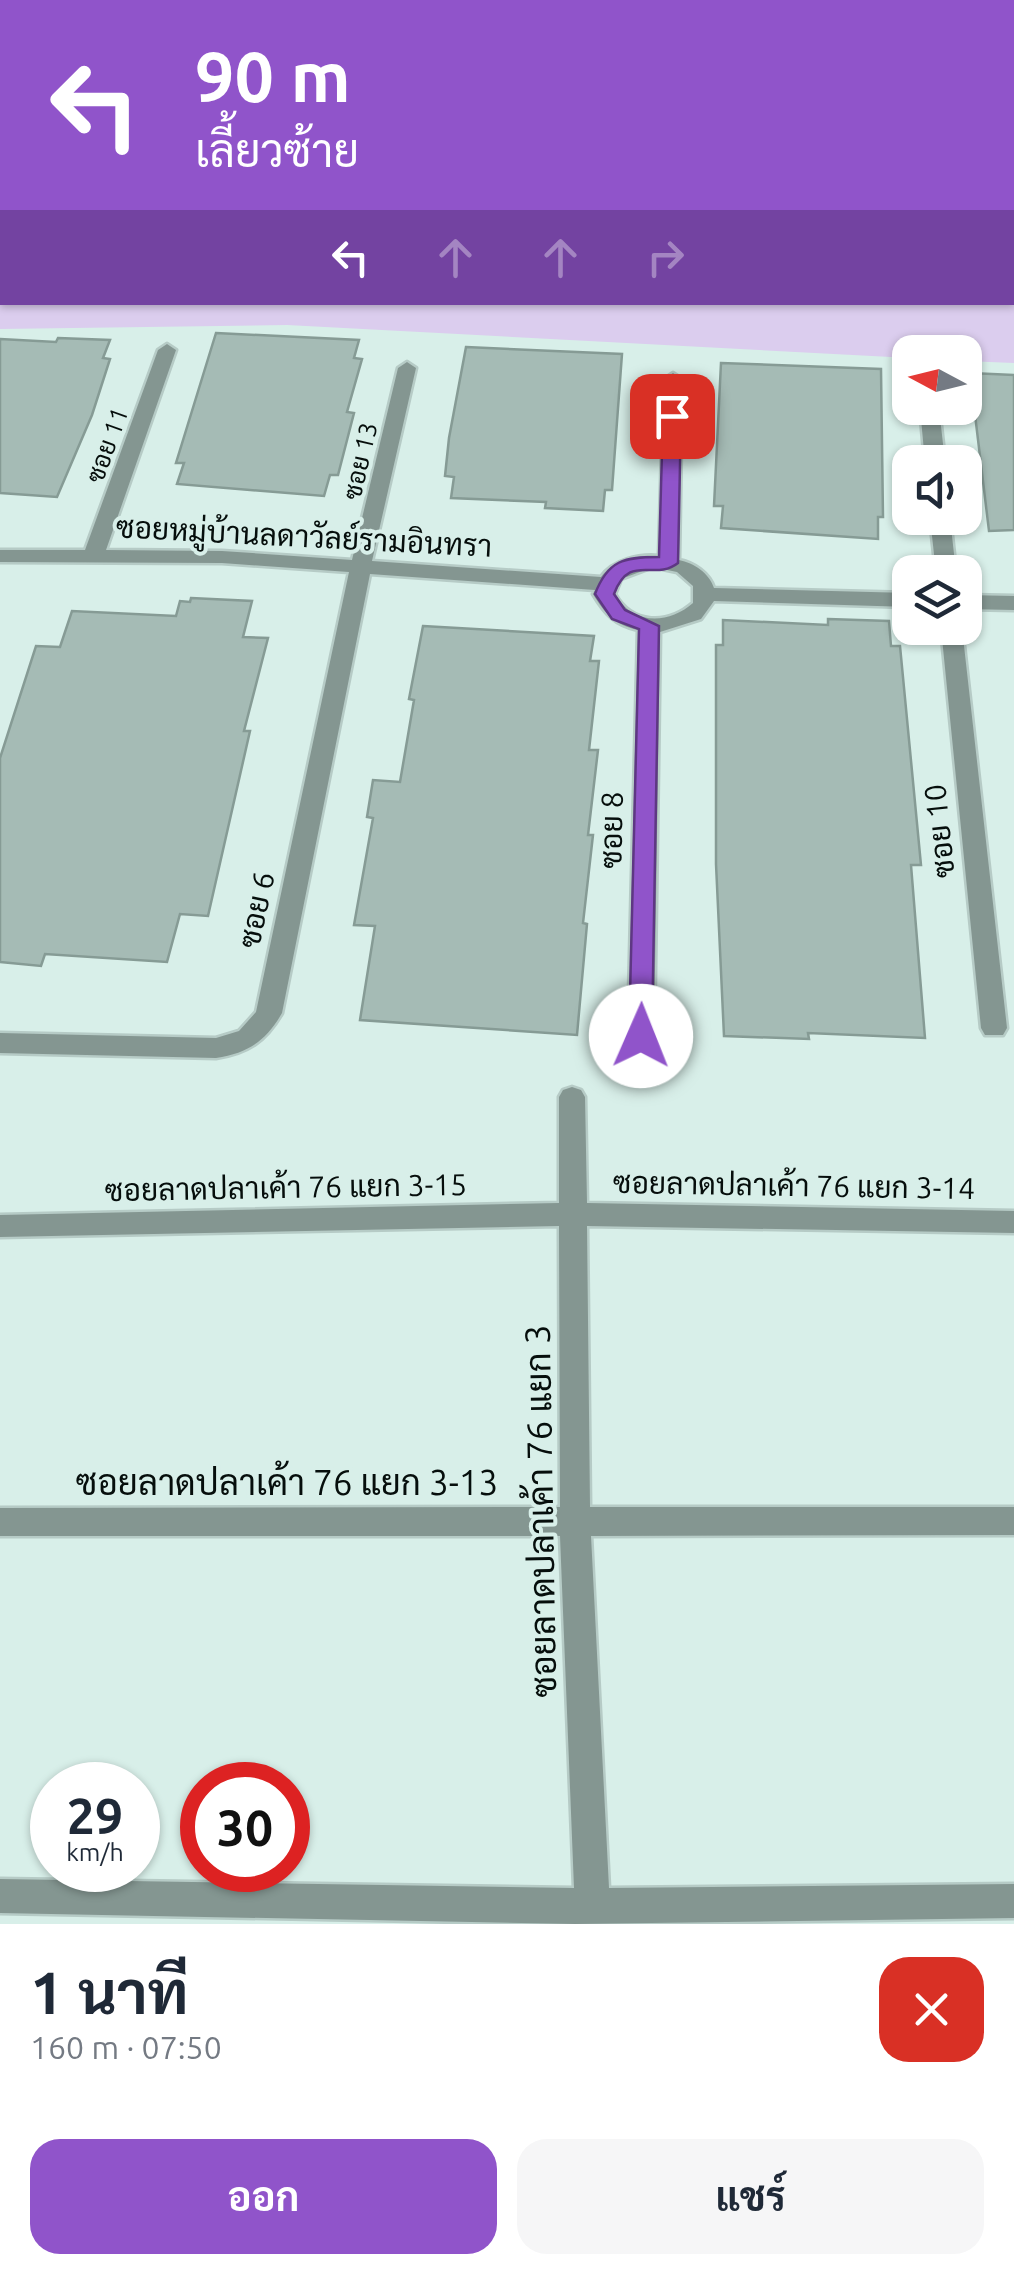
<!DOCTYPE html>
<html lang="th">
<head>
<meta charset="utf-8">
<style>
	:root { --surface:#fff; --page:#f6f6f7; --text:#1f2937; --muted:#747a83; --accent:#9054ca }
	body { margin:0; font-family:Ubuntu,Sarabun,sans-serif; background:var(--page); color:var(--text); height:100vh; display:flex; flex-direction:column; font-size:38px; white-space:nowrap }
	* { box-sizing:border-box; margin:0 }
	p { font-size:32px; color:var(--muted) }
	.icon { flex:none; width:55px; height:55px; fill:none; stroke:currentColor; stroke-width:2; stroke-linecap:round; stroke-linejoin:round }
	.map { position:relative; height:1924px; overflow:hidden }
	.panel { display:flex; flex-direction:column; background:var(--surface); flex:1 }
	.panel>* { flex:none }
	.guide { position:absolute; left:0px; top:0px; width:1015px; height:305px; box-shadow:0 2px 8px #0004; background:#9054ca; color:#fff; overflow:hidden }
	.needle { width:65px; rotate:277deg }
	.fabs { position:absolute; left:892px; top:335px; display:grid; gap:20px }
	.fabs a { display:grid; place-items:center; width:90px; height:90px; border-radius:20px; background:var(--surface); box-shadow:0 2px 8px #0004; font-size:50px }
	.speed { position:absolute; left:30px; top:1762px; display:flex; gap:20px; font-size:50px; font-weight:700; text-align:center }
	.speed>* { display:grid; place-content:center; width:130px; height:130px; border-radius:50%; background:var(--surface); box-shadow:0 2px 8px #0004; line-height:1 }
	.speed small { font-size:25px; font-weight:400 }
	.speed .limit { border:15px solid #d22; background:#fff; color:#111 }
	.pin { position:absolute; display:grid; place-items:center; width:85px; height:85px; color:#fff; margin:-42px; border-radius:20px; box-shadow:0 5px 15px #0006 }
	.me { position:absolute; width:110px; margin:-55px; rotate:1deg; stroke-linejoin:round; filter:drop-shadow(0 0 8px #0008) }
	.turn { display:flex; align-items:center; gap:35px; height:210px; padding:0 30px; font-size:45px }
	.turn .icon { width:130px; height:130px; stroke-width:2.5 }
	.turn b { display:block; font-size:70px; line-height:85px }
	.lanes { display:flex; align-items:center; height:95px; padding:0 30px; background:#0003; justify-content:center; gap:50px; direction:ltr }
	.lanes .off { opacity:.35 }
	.round { display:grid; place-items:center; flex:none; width:105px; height:105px; border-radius:30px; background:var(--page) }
	.headline { display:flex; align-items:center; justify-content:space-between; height:170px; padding:0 30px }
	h1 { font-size:60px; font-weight:700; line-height:75px }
	.action { display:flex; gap:20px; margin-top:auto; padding:20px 30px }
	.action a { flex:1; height:115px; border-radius:30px; background:var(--accent); color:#fff; font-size:40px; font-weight:700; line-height:115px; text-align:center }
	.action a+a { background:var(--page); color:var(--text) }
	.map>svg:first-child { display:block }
</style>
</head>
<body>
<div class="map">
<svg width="1014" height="1924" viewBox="0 0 1014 1924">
	<rect width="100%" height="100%" fill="#d8efe9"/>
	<path fill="#dbcdee" d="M437 0H1014V363L965 361V352H910V358L287 325 0 329V127L2 302H1012V2Z"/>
	<path fill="#a5bbb5" stroke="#869b95" stroke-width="2.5" d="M216 333 359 340 354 358 362 359 347 412 354 413 338 475H330L324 496 177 484 184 463H176Z
		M58 338 110 340 103 358 110 359 92 415 57 497 0 493V339L56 342Z
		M466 347 622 354 612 490H605L603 511 545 508 546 502 451 498 454 477 445 476 449 438Z
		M721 363 881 369 883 517H878V539L721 528 723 506H714Z
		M970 373 1014 375V530L989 531Z
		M191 598 252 601 243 637 268 638 244 731H250L208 916 180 914 167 962 45 954 41 966 0 962V758L36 646 60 647 72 611 176 616 180 601 190 602Z
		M828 619 889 621 891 646H900L921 865H911L925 1038 808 1033 809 1039 724 1036 716 864V645H723V620L828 625Z
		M423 626 594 636 590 661H599L589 750H598L588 835H593L583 923 587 924 577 1035 360 1020 375 926 354 925 373 818 367 817 373 780 400 782 414 700 409 699Z"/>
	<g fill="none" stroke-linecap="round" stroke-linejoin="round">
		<defs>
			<path id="service" d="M400 0H414V2H401Z
				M0 107H2V115H0Z"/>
			<path id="minor" d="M167 344 176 350 106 550 222 551 352 560 398 368 407 362 416 368 372 561 601 577C613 560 639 554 659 556L664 379 673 373 682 379 679 560C694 563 709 573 714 588L910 593V607L714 601 701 619 660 632 654 1036 650 1043H632L628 1036 638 630C615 625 605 614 593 594L595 590 370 574 282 1013C266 1041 248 1053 216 1058L0 1053V1033L216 1038 239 1031 256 1012 349 572 222 563 0 562V550H85L158 350ZM653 567 677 572 693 586V603C668 625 632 625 615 594L621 579Z
				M920 408H939L945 462H925Z
				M930 518H950L956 572H936Z
				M965 595 1014 596V610L965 609Z
				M941 628H962L1007 1028 1003 1035H985L981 1028Z
				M572 1087 581 1090 585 1097 587 1203 1014 1211V1233L587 1226 590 1507H1014V1535L591 1536 609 1888 1014 1884V1918L575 1924 0 1913V1879L574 1888 560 1536H0V1508L560 1507 559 1226 0 1237V1215L559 1203V1097L563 1090Z"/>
		</defs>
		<use href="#service" stroke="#b6cbc6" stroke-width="6"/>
		<use href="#minor" stroke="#b6cbc6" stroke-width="5"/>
		<use href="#service" fill="#849691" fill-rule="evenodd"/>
		<use href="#minor" fill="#849691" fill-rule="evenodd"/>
	</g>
	<path fill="#9054ca" stroke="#5e3783" stroke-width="2.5" d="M672 411 681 416 678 563C654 582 630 552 614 594L625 610 659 626 652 1036 641 1045 629 1036 639 629 612 619 595 594C608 560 624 557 659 557L663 416Z"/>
	<g text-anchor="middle" stroke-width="8" stroke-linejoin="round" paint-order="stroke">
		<g font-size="25" fill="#060e0c" stroke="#d8efe9">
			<text transform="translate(107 445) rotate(-70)" y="9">ซอย 11</text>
			<text transform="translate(360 461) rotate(-77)" y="9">ซอย 13</text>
		</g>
		<g font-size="30" fill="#060e0c" stroke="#d8efe9">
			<text transform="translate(304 537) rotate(3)" y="10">ซอยหมู่บ้านลดาวัลย์รามอินทรา</text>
			<text transform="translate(612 830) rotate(-89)" y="10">ซอย 8</text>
			<text transform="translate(940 831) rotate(-96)" y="10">ซอย 10</text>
			<text transform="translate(257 910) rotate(-78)" y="10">ซอย 6</text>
			<text transform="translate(794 1186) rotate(1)" y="10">ซอยลาดปลาเค้า 76 แยก 3-14</text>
			<text transform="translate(286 1188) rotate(-1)" y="10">ซอยลาดปลาเค้า 76 แยก 3-15</text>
		</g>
		<g font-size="35" fill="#060e0c" stroke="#d8efe9">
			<text x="287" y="1495">ซอยลาดปลาเค้า 76 แยก 3-13</text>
			<text transform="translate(541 1511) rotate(-91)" y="12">ซอยลาดปลาเค้า 76 แยก 3</text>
		</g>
	</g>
</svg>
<div class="fabs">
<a><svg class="needle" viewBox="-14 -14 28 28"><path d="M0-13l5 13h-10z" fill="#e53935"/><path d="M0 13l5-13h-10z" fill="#747a83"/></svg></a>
<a><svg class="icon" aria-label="sound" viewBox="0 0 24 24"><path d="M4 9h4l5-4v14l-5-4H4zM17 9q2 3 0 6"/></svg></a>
<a><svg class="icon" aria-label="layers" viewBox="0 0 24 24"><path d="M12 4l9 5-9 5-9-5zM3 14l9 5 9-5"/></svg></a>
</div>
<div class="speed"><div>29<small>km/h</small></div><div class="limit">30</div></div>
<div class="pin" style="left:672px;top:416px;background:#d93025"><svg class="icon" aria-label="arrive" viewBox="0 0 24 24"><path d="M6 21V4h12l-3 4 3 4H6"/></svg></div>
<svg class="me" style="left:641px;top:1036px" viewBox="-20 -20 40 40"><circle r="19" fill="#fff"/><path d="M0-13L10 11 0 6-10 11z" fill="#9054ca"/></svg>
<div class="guide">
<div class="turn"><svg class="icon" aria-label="left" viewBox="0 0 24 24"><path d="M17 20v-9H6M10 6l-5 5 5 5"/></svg><div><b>90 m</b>เลี้ยวซ้าย</div></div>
<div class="lanes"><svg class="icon" aria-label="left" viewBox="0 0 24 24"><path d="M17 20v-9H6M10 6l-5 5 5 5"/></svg><svg class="icon off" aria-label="ahead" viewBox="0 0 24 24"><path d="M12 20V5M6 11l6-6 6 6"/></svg><svg class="icon off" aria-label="ahead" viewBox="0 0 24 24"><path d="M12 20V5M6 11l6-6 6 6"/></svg><svg class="icon off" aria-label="right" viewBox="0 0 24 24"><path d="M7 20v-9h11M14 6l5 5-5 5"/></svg></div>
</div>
</div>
<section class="panel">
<div class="headline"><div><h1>1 นาที</h1><p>160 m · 07:50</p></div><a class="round" style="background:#d93025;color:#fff"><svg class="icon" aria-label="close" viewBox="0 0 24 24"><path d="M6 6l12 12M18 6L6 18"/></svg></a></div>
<div class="action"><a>ออก</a><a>แชร์</a></div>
</section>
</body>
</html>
